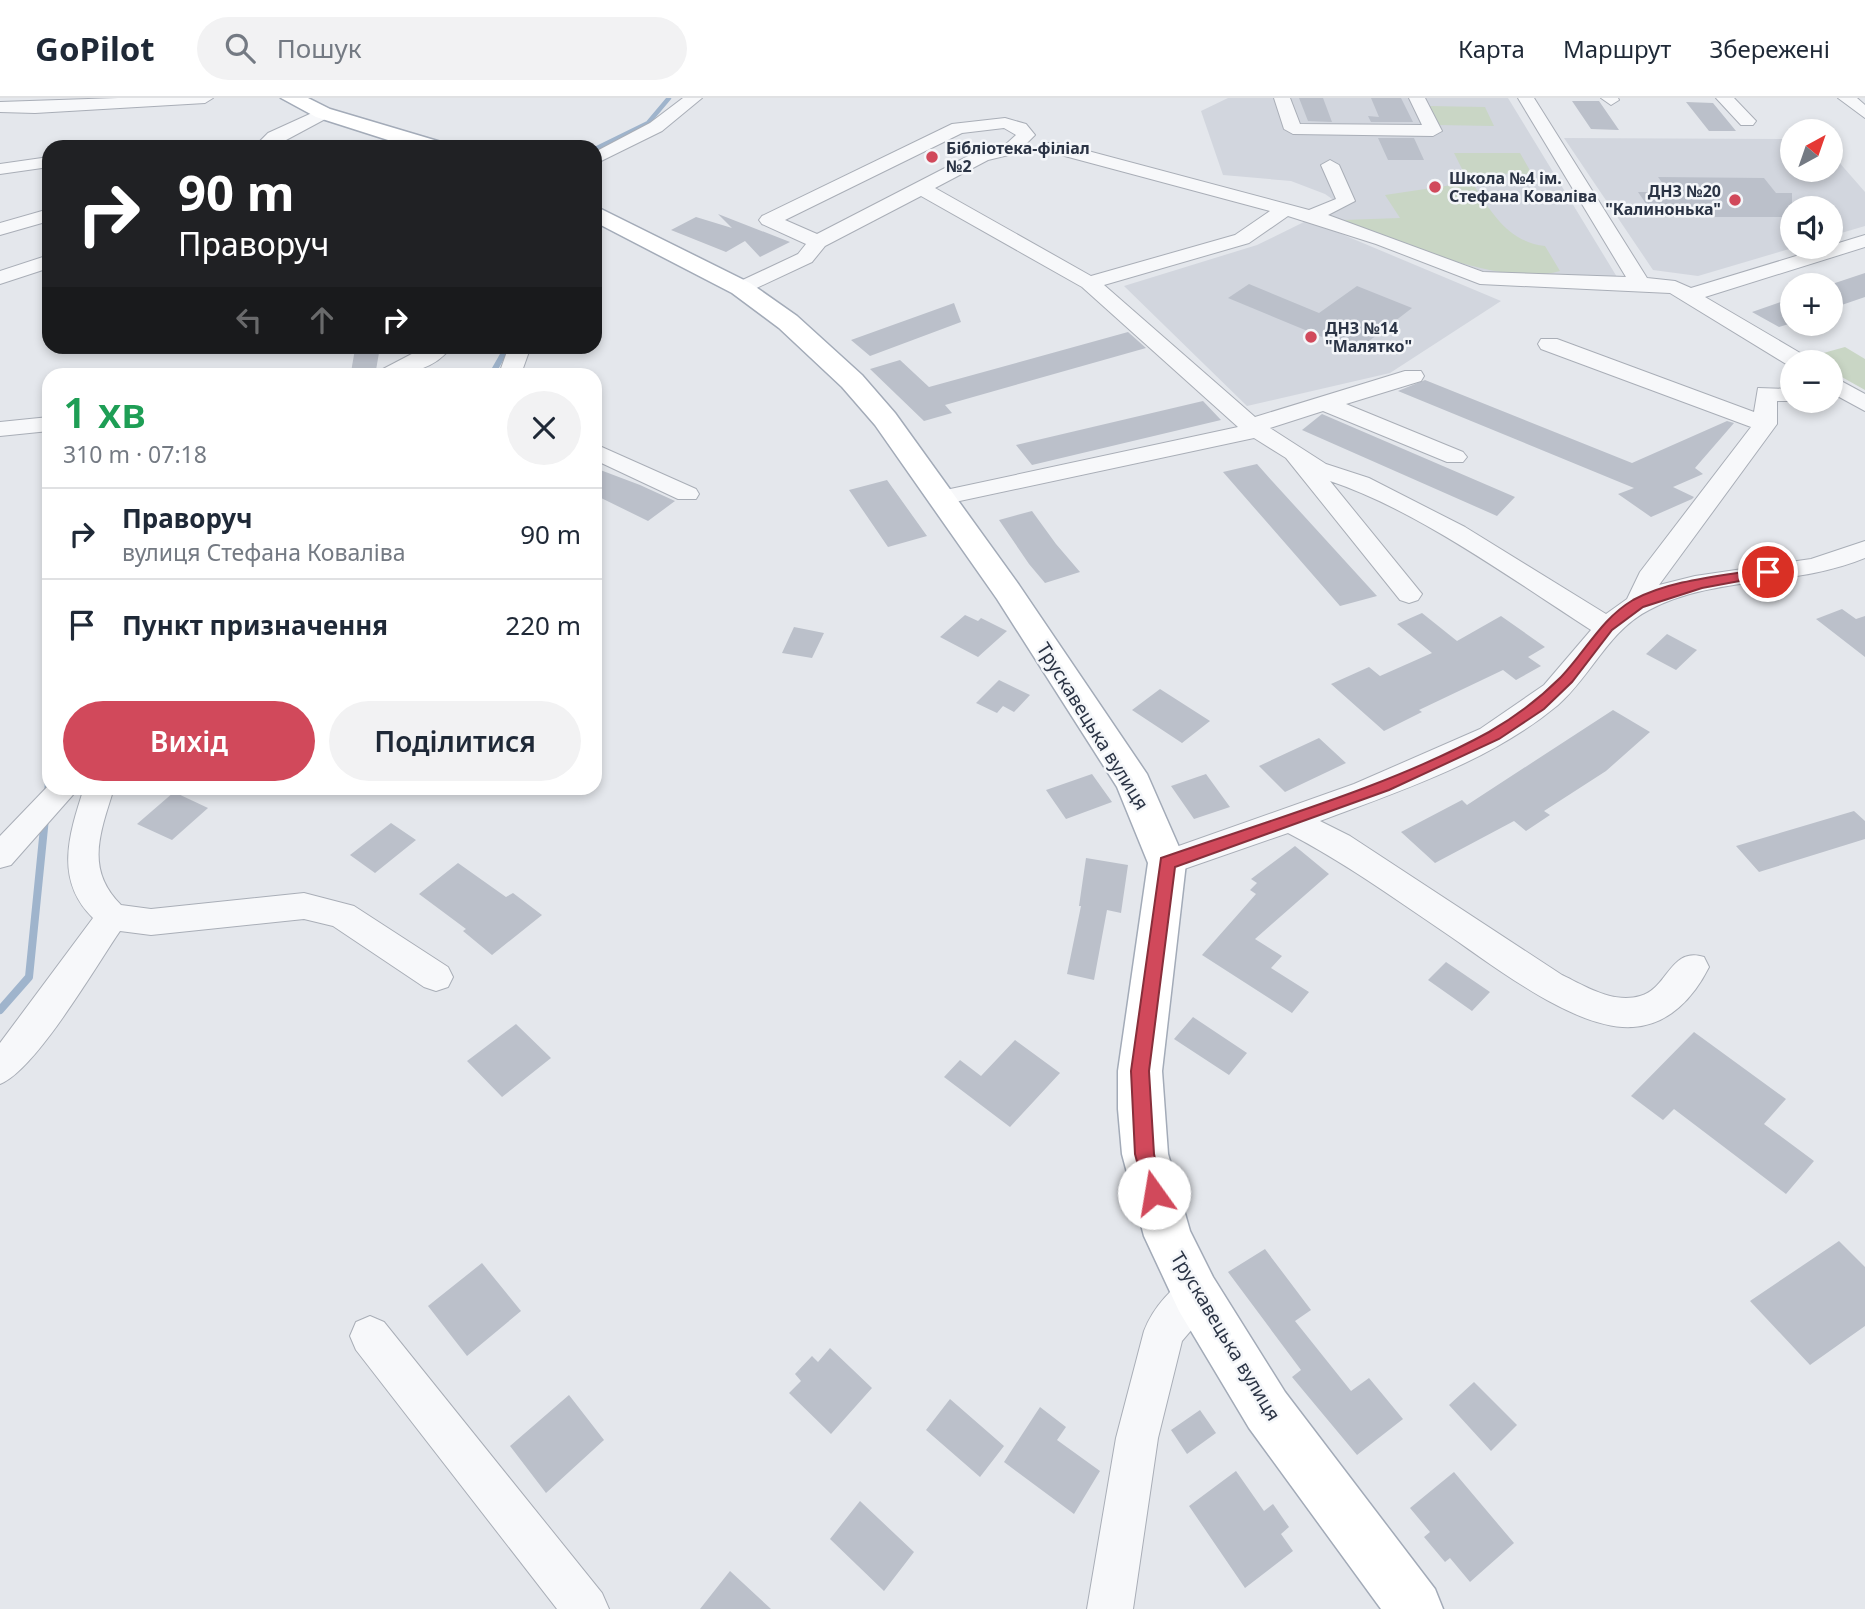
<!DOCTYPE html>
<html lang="uk">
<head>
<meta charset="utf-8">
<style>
	:root { --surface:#fff; --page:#f2f2f3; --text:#1f2937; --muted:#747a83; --line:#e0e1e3; --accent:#d1495b }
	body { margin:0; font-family:"Noto Sans",sans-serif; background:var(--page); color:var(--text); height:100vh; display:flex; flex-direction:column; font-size:26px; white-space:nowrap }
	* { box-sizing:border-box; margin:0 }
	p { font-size:23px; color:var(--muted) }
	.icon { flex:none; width:38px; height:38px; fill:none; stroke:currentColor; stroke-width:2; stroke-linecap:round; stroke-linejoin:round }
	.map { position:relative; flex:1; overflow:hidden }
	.drawer { position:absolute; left:42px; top:270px; width:560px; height:427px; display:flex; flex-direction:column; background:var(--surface); border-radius:21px; box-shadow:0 4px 10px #0003 }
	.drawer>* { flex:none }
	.banner { position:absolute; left:42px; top:42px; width:560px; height:214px; border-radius:21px; box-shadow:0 4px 10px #0003; background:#202124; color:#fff; overflow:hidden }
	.needle { width:46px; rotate:40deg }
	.controls { position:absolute; left:1780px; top:21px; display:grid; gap:14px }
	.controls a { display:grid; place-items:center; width:63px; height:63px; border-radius:50%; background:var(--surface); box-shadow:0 4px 10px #0003; font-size:35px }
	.pin { position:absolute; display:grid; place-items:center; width:60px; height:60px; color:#fff; margin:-30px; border:4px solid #fff; border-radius:50%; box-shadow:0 2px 7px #0007 }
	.me { position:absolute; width:77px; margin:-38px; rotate:347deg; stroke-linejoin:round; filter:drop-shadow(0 0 5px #0008) }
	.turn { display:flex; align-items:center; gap:24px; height:147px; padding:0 21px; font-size:32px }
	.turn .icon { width:91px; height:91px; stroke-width:2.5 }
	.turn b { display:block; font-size:49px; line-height:60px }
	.lanes { display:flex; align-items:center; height:66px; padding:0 21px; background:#0003; justify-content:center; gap:35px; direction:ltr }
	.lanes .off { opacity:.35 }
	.round { display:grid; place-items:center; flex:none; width:74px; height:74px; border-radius:37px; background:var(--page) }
	.head { display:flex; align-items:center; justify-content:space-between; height:119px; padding:0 21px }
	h1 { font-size:42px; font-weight:600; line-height:52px; color:#1e9e55 }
	.action { display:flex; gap:14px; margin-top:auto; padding:14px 21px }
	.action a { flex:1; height:80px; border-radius:42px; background:var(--accent); color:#fff; font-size:28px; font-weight:600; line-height:80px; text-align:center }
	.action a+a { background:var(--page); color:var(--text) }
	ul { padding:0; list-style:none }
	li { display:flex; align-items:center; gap:21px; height:91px; padding:0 21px; border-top:2px solid var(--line) }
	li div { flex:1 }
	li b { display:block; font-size:26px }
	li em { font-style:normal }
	header { display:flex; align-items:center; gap:42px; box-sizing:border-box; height:98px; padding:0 35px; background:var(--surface); border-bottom:2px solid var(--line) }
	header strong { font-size:33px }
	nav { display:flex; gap:38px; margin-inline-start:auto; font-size:24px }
	.search { width:490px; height:63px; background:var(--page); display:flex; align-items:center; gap:18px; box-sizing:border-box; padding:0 24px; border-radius:38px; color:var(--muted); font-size:26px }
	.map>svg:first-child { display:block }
</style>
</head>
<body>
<header>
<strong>GoPilot</strong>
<div class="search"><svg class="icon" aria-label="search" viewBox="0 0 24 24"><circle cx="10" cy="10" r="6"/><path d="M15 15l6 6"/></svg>Пошук</div>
<nav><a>Карта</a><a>Маршрут</a><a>Збережені</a></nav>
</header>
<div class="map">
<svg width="1865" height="1511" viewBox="0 0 1865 1511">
	<rect width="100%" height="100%" fill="#e4e7ec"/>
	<path fill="#d2d6de" d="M1228 0H1508L1617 179 1486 174 1315 113 1335 103 1325 96 1291 83 1223 77 1201 13Z
		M1564 40 1792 41V72H1830L1831 55 1865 94V128L1831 138 1830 110H1792V149H1796L1698 178 1653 172Z
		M1308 122 1501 203 1390 275 1247 308 1124 188 1257 147Z"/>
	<path fill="#c9d6c5" d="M1428 8 1485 9 1494 28 1437 27Z
		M1454 55H1520L1532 76 1464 75Z
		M1472 84C1490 113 1508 144 1545 148L1560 173C1499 190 1401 143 1343 122L1400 120 1385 97Z
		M1845 249 1865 261V292L1831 273 1830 264H1817L1809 259Z"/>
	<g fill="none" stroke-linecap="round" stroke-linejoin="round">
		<path stroke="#9fb4cc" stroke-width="4.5" d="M595 51 648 25 669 0"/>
		<path stroke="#9fb4cc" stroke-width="6" d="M492 276 508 248"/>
		<path stroke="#9fb4cc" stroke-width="8" d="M48 697 49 682
			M0 912 29 879 45 720"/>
	</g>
	<path fill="#bbc0ca" d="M1299 0H1323L1332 24 1308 23Z
		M1371 0H1401L1413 24H1371L1368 18 1379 19Z
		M1572 3H1599L1619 32 1591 31Z
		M1686 4 1713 5 1736 33H1709Z
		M1378 40H1414L1424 62H1388Z
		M1658 79 1764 80 1776 95H1792V119H1655L1638 94H1669Z
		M718 116 790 144 760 159 745 143 726 154 671 132 696 119 732 130Z
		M1865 175V199L1830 211 1829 187Z
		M1249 186 1319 215 1357 188 1412 210 1356 253 1228 200Z
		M1792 200V225L1779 229 1752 214Z
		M954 205 961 224 870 258 851 242Z
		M1128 234 1146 250 945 307 952 315 924 323 870 271 900 262 929 289Z
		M380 249 376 272 351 274 355 251Z
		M1425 282 1632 365 1727 323 1734 325 1695 370 1703 376 1673 389 1694 399 1692 401 1651 419 1618 396 1634 390 1398 293Z
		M1203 303 1221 322 1032 367 1016 347Z
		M1322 316 1515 399 1497 418 1302 332Z
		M1257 366 1273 384 1377 498 1340 508 1223 374Z
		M595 370 640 387 675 403 648 423 595 397Z
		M887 382 927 438 888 449 849 392Z
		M1032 413 1056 446 1080 474 1045 485 1029 466 999 422Z
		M1842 511 1856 521 1865 518V559L1816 521Z
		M1422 515 1457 543 1501 518 1545 549 1528 559 1541 568 1516 582 1503 572 1419 612 1422 614 1384 633 1331 586 1369 569 1380 578 1432 555 1397 526Z
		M965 517 978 523 981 520 1007 533 978 559 940 539Z
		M794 529 824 535 812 560 782 555Z
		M1667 536 1697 552 1676 572 1646 556Z
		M999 582 1030 597 1014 614 1003 608 997 615 976 605Z
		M1160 591 1210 623 1182 645 1132 612Z
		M1613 612 1650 634 1606 673 1544 713 1550 717 1526 733 1514 723 1435 765 1401 734 1462 702 1467 707Z
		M1319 640 1346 665 1285 694 1259 668Z
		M1092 676 1112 704 1066 721 1046 692Z
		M1206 676 1230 709 1194 721 1171 688Z
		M174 694 208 710 172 742 137 726Z
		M1854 713 1865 723V741L1759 774 1736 748Z
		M391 725 416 742 375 775 350 757Z
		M1295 748 1329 776 1255 841 1282 858 1271 870 1309 894 1292 915 1202 857 1256 796 1250 792 1257 785 1251 781Z
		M1086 760 1128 767 1121 815 1107 812 1094 882 1067 876 1081 808H1079Z
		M458 765 506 799 513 795 542 817 492 857 463 833 466 831 419 796Z
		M1446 864 1490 894 1472 913 1428 882Z
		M1193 919 1247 955 1229 977 1174 941Z
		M516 926 551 960 502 999 467 963Z
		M1694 934 1786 1001 1764 1026 1814 1063 1786 1096 1674 1011 1663 1022 1631 998Z
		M1015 942 1060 975 1010 1029 944 979 960 962 981 978Z
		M1839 1143 1865 1169V1228L1810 1267 1750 1203Z
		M1265 1151 1311 1212 1295 1223 1351 1293 1369 1280 1403 1321 1357 1357 1292 1279 1301 1272 1228 1174Z
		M482 1165 521 1213 467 1258 428 1208Z
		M830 1250 872 1290 831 1336 789 1295 801 1283 795 1276 812 1258 818 1264Z
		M1474 1284 1517 1327 1491 1353 1449 1307Z
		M569 1297 604 1342 546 1395 510 1348Z
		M950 1301 1004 1348 980 1379 926 1332Z
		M1040 1309 1066 1329 1057 1342 1100 1373 1074 1416 1004 1364Z
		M1200 1312 1216 1335 1187 1356 1171 1332Z
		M1236 1373 1264 1413 1273 1406 1289 1429 1281 1436 1293 1453 1245 1490 1189 1408Z
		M1454 1374 1514 1445 1470 1484 1450 1460 1445 1464 1424 1439 1430 1434 1410 1410Z
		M860 1403 914 1454 884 1493 830 1441Z
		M730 1473 771 1511H700Z"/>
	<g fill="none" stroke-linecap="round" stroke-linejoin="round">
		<defs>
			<path id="minor" d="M118 0H213L205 5 35 15 0 14V4Z
				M683 0H702L662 33 595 66V54L650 25Z
				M1274 0H1290L1300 26 1422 27 1409 0H1425L1442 33 1433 38 1293 36 1284 31Z
				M1518 0H1534L1647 180 1675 183 1691 190 1865 137V149L1705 199 1807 259 1810 264H1792L1791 269 1670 195 1480 186 1376 146 1288 118 1249 145 1104 187 1255 319 1405 273H1421L1424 278 1421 283 1346 306 1463 354 1467 359 1463 364H1447L1323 313 1270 330 1326 366 1369 380 1465 429 1606 516 1627 501 1640 474 1751 329 1541 251 1538 246 1541 241H1557L1754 314 1758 290 1792 291V303H1800H1777V326L1659 487 1695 478 1811 461 1865 443V460C1796 489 1715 477 1649 512 1609 532 1591 578 1558 607 1491 663 1400 693 1320 723L1350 738 1562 877C1585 888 1613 906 1640 898 1668 891 1670 848 1704 859L1709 869C1694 899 1669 927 1633 929 1574 933 1489 864 1441 832 1391 798 1342 763 1288 735L1167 777 1156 774 1151 765 1156 756 1354 686 1480 631 1544 587 1591 532C1513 482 1417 412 1330 383L1422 496 1418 502 1409 505 1400 502 1286 360 1254 340 941 407 932 405 929 400 932 395 941 393 1238 329 1082 189 921 98 825 148 812 164 748 194H734L731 190 734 186 798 156 806 146 762 126 759 122 762 118 952 26 1005 20 1026 26 1035 37 1017 55 988 62 935 90 1091 178 1235 137 1270 113 1046 53 1043 49 1046 45H1058L1309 112 1336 101 1321 67 1330 62 1339 67 1355 103 1328 117 1483 174 1626 179ZM1004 30 1016 37 1005 47 976 54 817 136 785 122 962 35Z
				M1601 0H1618L1619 2 1611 7Z
				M1716 0H1734L1756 23 1753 27H1741Z
				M1838 0H1857L1865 7V20Z
				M323 10 329 11 332 15 329 19 273 49H254L268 35Z
				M49 59V69L0 76V66Z
				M49 111V123L0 137V125Z
				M49 157V170L0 186V173Z
				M427 248H452C436 271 406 278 380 276L383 271Z
				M509 248H531L521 276H499Z
				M1830 277 1865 296V313L1830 294Z
				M49 319V333L0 338V324Z
				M595 346 696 391 699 396 696 401H678L595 362Z
				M49 687V690H79L11 767 0 770V738Z
				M84 690H114C101 733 84 771 121 807L151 811 304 795 354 808 448 869 453 879 448 889 436 893 424 889 333 828 304 821 151 837 120 833C96 868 35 973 0 986V945L93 820C54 782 69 736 84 690Z
				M1196 1176 1210 1182 1216 1196 1210 1210 1182 1243 1158 1340 1133 1511H1087L1116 1340 1144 1233C1153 1210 1173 1186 1196 1176Z
				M370 1218 384 1224 602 1495 609 1511H557L356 1252 350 1238 356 1224Z"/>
			<path id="major" d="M281 0H308L330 11 441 44 444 49H410L316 19Z
				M595 108 750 185 797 218 862 277 895 315 1019 487 1147 676 1186 765 1162 973 1168 1056 1190 1133 1213 1179 1285 1294 1435 1491 1443 1511H1381L1249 1330 1179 1213 1144 1138 1122 1056 1118 1011V973L1148 765 1117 689 997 501 875 327 842 289 779 230 732 195 595 124Z"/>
		</defs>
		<use href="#minor" stroke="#a9aeb7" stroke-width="2"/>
		<use href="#major" stroke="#a3abb8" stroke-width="3"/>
		<use href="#minor" fill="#f7f8fa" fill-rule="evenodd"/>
		<use href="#major" fill="#fff" fill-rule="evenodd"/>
	</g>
	<path fill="#d1495b" stroke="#882f3b" stroke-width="2" d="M1768 470 1772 471V477L1702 490 1643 509 1612 532 1572 584 1544 611 1499 641 1389 692 1175 769 1149 973 1154 1056 1163 1095 1160 1101 1154 1104 1147 1101 1135 1056 1131 973 1161 760C1267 723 1391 688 1489 634 1515 619 1540 600 1561 579 1586 553 1601 521 1633 502 1672 481 1724 478 1768 470Z"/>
	<g fill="#d1495b" stroke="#f4f6f9" stroke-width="2.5">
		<circle cx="932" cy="59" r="7"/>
		<circle cx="1435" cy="89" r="7"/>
		<circle cx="1735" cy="102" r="7"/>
		<circle cx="1311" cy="239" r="7"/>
	</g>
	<g text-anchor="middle" stroke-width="5" stroke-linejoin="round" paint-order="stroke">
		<g font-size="16" font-weight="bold" fill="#2b3445" stroke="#f4f6f9" text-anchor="start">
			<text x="946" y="56">Бібліотека-філіал<tspan x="946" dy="18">№2</tspan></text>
			<text x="1449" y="86">Школа №4 ім.<tspan x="1449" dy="18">Стефана Коваліва</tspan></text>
			<text x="1721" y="99" text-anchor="end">ДНЗ №20<tspan x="1721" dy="18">"Калинонька"</tspan></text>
			<text x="1325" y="236">ДНЗ №14<tspan x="1325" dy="18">"Малятко"</tspan></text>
		</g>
		<g font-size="19" fill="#2b3445" stroke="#f4f6f9">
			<text transform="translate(1093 628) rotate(58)" y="7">Трускавецька вулиця</text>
			<text transform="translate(1226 1238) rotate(59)" y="7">Трускавецька вулиця</text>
		</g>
	</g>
</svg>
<div class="controls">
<a><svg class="needle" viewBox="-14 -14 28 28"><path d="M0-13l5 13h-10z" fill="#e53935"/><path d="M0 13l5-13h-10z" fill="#747a83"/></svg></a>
<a><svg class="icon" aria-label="sound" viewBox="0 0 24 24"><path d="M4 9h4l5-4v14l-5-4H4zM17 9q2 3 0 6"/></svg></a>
<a>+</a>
<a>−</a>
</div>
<div class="pin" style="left:1768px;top:474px;background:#d93025"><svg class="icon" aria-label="arrive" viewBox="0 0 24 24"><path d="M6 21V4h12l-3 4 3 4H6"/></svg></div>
<svg class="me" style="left:1154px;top:1095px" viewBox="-20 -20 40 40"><circle r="19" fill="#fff"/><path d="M0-13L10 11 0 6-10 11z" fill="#d1495b"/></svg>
<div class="banner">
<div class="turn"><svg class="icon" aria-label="right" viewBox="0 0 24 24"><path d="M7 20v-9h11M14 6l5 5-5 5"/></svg><div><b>90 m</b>Праворуч</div></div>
<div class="lanes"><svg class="icon off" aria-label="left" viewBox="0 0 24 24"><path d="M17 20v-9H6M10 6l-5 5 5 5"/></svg><svg class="icon off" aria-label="ahead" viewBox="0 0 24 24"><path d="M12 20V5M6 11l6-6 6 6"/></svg><svg class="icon" aria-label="right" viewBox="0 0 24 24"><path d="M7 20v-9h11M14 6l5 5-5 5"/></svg></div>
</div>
<section class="drawer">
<div class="head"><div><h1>1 хв</h1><p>310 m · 07:18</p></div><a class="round"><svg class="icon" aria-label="close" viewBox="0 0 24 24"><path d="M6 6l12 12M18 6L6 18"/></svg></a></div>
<ul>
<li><svg class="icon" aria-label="right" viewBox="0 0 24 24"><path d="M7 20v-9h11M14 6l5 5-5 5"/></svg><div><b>Праворуч</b><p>вулиця Стефана Коваліва</p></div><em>90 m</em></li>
<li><svg class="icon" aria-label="arrive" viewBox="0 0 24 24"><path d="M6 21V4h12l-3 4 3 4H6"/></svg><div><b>Пункт призначення</b></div><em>220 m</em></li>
</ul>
<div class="action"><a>Вихід</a><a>Поділитися</a></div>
</section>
</div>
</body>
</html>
